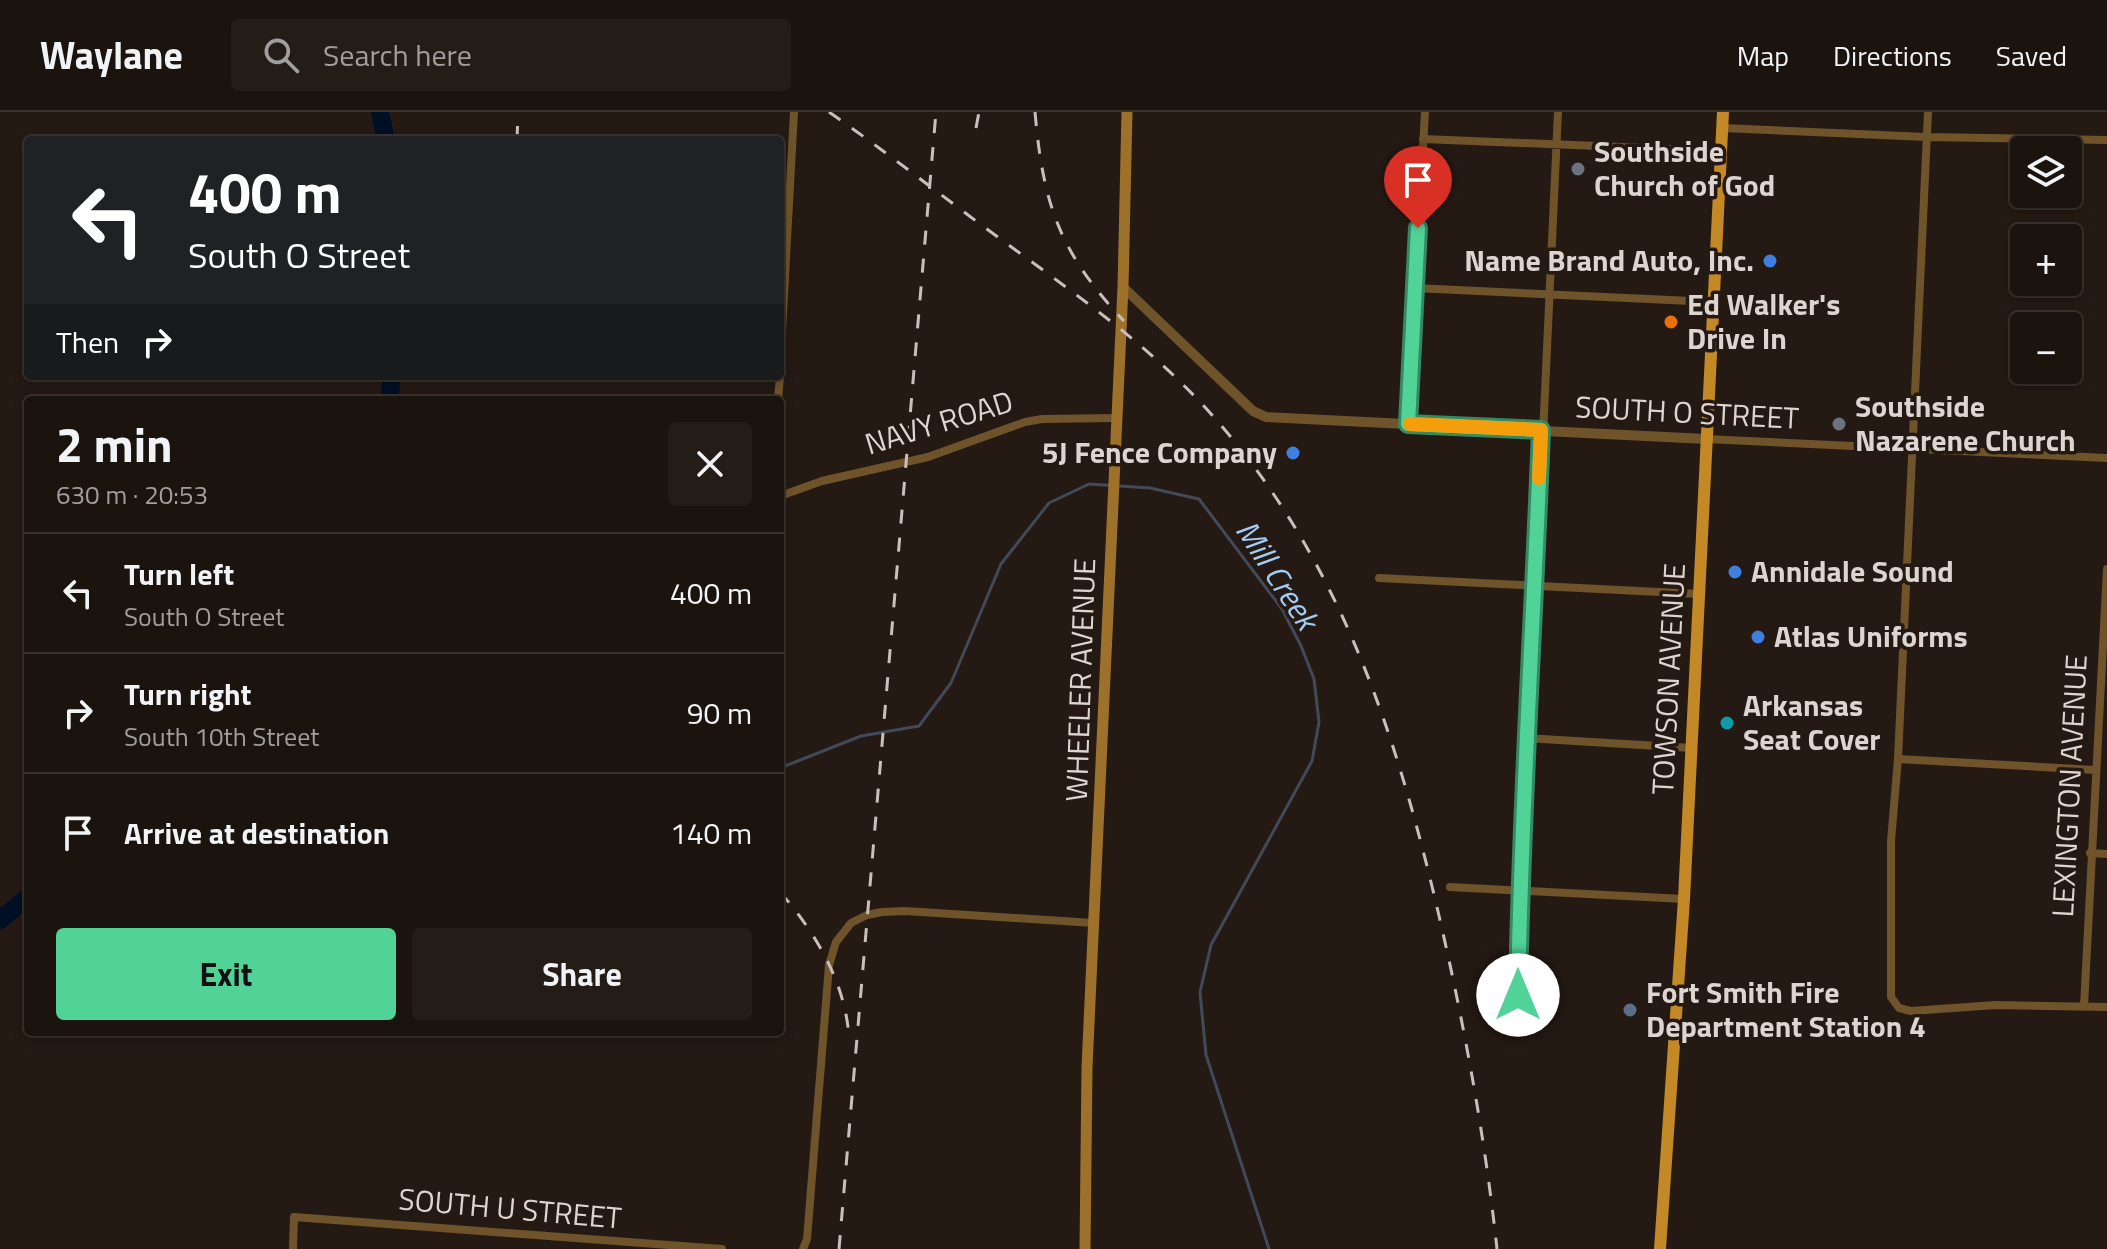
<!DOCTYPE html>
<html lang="en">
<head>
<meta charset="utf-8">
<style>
	:root { --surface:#1b130e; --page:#241c17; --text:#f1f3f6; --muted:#a09e9e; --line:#39322e; --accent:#51d398 }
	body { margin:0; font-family:"Titillium Web",sans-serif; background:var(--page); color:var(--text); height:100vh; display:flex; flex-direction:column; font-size:30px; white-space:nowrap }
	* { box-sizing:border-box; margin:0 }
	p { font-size:26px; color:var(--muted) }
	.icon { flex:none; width:44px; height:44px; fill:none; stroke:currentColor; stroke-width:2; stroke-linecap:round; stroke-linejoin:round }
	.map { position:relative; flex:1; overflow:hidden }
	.sheet { position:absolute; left:24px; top:284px; width:760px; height:640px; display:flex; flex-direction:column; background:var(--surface); border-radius:8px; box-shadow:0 4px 12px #0003,0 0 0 2px var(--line) }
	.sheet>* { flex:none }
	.top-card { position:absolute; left:24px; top:24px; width:760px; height:244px; border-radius:8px; box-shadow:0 4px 12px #0003,0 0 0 2px var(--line); background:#202124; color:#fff; overflow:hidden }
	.tools { position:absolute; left:2010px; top:24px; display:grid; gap:16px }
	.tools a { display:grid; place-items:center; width:72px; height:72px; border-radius:8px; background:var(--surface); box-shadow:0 4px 12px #0003,0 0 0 2px var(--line); font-size:40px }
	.pin { position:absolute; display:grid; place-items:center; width:68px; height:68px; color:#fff; margin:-82px -34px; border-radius:50% 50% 50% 0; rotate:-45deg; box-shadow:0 0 8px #0007 }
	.pin .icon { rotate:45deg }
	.me { position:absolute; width:88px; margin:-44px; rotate:0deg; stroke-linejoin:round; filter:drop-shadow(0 0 6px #0008) }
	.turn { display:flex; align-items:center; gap:28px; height:168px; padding:0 32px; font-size:36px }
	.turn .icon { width:104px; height:104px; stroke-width:2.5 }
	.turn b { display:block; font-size:56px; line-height:68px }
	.then { display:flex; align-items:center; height:76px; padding:0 32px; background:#0003; gap:16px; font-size:30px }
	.round { display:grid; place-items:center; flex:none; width:84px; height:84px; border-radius:8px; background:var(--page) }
	.overview { display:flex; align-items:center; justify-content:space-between; height:136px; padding:0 32px }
	h1 { font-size:48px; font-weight:700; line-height:60px }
	.cta { display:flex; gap:16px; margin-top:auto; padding:16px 32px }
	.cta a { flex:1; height:92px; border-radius:8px; background:var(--accent); color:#111; font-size:32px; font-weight:700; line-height:92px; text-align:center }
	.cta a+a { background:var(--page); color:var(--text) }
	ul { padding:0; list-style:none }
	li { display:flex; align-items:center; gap:24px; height:120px; padding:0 32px; border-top:2px solid var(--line) }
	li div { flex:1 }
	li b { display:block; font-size:30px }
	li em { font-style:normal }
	header { display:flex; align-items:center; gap:48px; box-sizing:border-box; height:112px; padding:0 40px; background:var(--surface); border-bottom:2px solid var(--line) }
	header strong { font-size:38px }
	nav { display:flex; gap:44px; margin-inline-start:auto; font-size:28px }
	.search { width:560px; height:72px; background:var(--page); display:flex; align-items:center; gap:20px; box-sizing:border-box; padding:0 28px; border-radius:8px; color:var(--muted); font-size:30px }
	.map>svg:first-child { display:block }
</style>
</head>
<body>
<header>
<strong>Waylane</strong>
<div class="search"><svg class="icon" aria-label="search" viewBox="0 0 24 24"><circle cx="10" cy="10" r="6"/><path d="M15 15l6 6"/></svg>Search here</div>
<nav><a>Map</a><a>Directions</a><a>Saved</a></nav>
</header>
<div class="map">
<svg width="2107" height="1137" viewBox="0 0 2107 1137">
	<rect width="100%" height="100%" fill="#241913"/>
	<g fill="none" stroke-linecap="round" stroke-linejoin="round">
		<path stroke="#424a58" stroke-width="3" d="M780 656 861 624 919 614 951 571 1001 452 1049 391 1089 372 1150 376 1199 387 1282 497 1301 534 1314 567 1319 610 1312 649 1211 833 1200 880 1206 943 1269 1137"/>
		<path stroke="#000f24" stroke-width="18" d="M380 0 386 28
			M389 288 392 264
			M0 808 28 785"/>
		<path stroke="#6f532a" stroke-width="8" d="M1928 0 1898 647 1891 729V885L1899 896 1911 899 1995 893 2107 895
			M1722 16 1926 25 2107 28
			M1423 27 1721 39
			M1414 176 1713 190
			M780 256 794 0
			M778 288 780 264
			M1408 312 1425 0
			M1706 327 2107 346
			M780 384 822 369 928 345 1025 310 1042 307 1115 306
			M1379 466 1699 482
			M1525 626 1692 636
			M1898 647 2095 658
			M2090 741 2107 742
			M1450 775 1684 787
			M1518 883 1519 778 1525 626 1536 473 1558 0
			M2084 894 2107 457
			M293 1137 294 1105 722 1137
			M803 1137 807 1127 829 853 836 830 851 811 867 803 882 800 905 799 1094 811"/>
		<path stroke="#6f532a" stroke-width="10" d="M1123 175 1253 299 1266 305 1706 327"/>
		<path stroke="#9e712b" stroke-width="11" d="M1085 1137 1087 955 1123 175 1127 0"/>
		<path stroke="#c38927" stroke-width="12" d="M1660 1137 1684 787 1723 0"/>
		<path stroke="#c9c0bb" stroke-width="3" stroke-dasharray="14 14" stroke-linecap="butt" d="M829 0C888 41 944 86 1002 128 1071 179 1142 228 1201 291 1337 437 1396 618 1440 808 1465 917 1485 1026 1497 1137
			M1035 0C1043 93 1060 141 1124 209
			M976 16 979 0
			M517 28 518 0
			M780 780C816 821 845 870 849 925
			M839 1137 936 0"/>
	</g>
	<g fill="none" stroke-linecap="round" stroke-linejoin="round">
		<defs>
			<path id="route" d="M1418 116 1408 312 1541 318C1534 506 1521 694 1518 883"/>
		</defs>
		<use href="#route" stroke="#358963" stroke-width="20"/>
		<use href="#route" stroke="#51d398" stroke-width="14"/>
		<path stroke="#f59e0b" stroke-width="14" d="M1410 312 1541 318 1539 366"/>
	</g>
	<g fill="#6b7280" stroke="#241913" stroke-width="3">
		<circle cx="1578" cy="57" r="8"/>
		<circle cx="1839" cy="312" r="8"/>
	</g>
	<g fill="#3f7fe0" stroke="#241913" stroke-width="3">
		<circle cx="1770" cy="149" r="8"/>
		<circle cx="1293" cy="341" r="8"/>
		<circle cx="1735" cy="460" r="8"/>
		<circle cx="1758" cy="525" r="8"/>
	</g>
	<circle fill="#e8710a" stroke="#241913" stroke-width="3" cx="1671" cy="210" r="8"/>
	<circle fill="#0f9aa8" stroke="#241913" stroke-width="3" cx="1727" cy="611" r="8"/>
	<circle fill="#5c6f8a" stroke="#241913" stroke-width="3" cx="1630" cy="898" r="8"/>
	<g text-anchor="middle" stroke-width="7" stroke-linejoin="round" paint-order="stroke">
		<g font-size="30" font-weight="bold" fill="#ddd5d0" stroke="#241913" text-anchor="start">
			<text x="1594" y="50">Southside<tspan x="1594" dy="34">Church of God</tspan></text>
			<text x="1754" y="159" text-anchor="end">Name Brand Auto, Inc.</text>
			<text x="1687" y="203">Ed Walker's<tspan x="1687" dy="34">Drive In</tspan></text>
			<text x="1855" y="305">Southside<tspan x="1855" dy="34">Nazarene Church</tspan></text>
			<text x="1277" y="351" text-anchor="end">5J Fence Company</text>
			<text x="1751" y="470">Annidale Sound</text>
			<text x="1774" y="535">Atlas Uniforms</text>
			<text x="1743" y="604">Arkansas<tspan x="1743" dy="34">Seat Cover</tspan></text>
			<text x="1646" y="891">Fort Smith Fire<tspan x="1646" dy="34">Department Station 4</tspan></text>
		</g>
		<g font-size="30" fill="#ddd5d0" stroke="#241913">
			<text transform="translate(1687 301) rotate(3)" y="10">SOUTH O STREET</text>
			<text transform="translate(939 311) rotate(-17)" y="10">NAVY ROAD</text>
			<text transform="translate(1669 567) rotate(-87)" y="10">TOWSON AVENUE</text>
			<text transform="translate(1081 568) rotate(-88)" y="10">WHEELER AVENUE</text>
			<text transform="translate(2070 674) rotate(-87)" y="10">LEXINGTON AVENUE</text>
			<text transform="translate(510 1097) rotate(5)" y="10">SOUTH U STREET</text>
		</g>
		<g font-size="32" font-style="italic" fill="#a2ccf5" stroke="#241913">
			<text transform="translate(1277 463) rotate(57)" y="11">Mill Creek</text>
		</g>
	</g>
</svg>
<div class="tools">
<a><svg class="icon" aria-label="layers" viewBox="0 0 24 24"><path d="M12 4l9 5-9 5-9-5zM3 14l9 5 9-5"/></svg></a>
<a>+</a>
<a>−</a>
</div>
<div class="pin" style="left:1418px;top:116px;background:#d93025"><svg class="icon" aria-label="arrive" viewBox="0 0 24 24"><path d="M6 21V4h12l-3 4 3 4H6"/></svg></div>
<svg class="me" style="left:1518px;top:883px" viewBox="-20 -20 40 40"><circle r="19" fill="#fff"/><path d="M0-13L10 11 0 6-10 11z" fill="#51d398"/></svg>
<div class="top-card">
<div class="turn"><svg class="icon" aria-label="left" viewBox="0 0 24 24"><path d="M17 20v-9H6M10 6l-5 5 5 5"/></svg><div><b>400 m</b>South O Street</div></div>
<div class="then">Then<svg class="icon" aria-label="right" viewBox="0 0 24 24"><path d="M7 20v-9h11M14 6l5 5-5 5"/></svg></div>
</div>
<section class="sheet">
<div class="overview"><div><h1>2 min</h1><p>630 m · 20:53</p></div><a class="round"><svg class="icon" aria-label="close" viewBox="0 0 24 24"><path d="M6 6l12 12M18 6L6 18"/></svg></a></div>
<ul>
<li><svg class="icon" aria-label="left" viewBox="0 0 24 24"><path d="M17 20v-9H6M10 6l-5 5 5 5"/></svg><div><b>Turn left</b><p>South O Street</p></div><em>400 m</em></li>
<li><svg class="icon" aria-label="right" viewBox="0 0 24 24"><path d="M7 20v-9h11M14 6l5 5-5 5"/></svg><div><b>Turn right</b><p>South 10th Street</p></div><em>90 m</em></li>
<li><svg class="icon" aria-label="arrive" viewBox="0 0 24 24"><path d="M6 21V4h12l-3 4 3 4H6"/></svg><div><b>Arrive at destination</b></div><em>140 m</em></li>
</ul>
<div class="cta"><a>Exit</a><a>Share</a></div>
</section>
</div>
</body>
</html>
